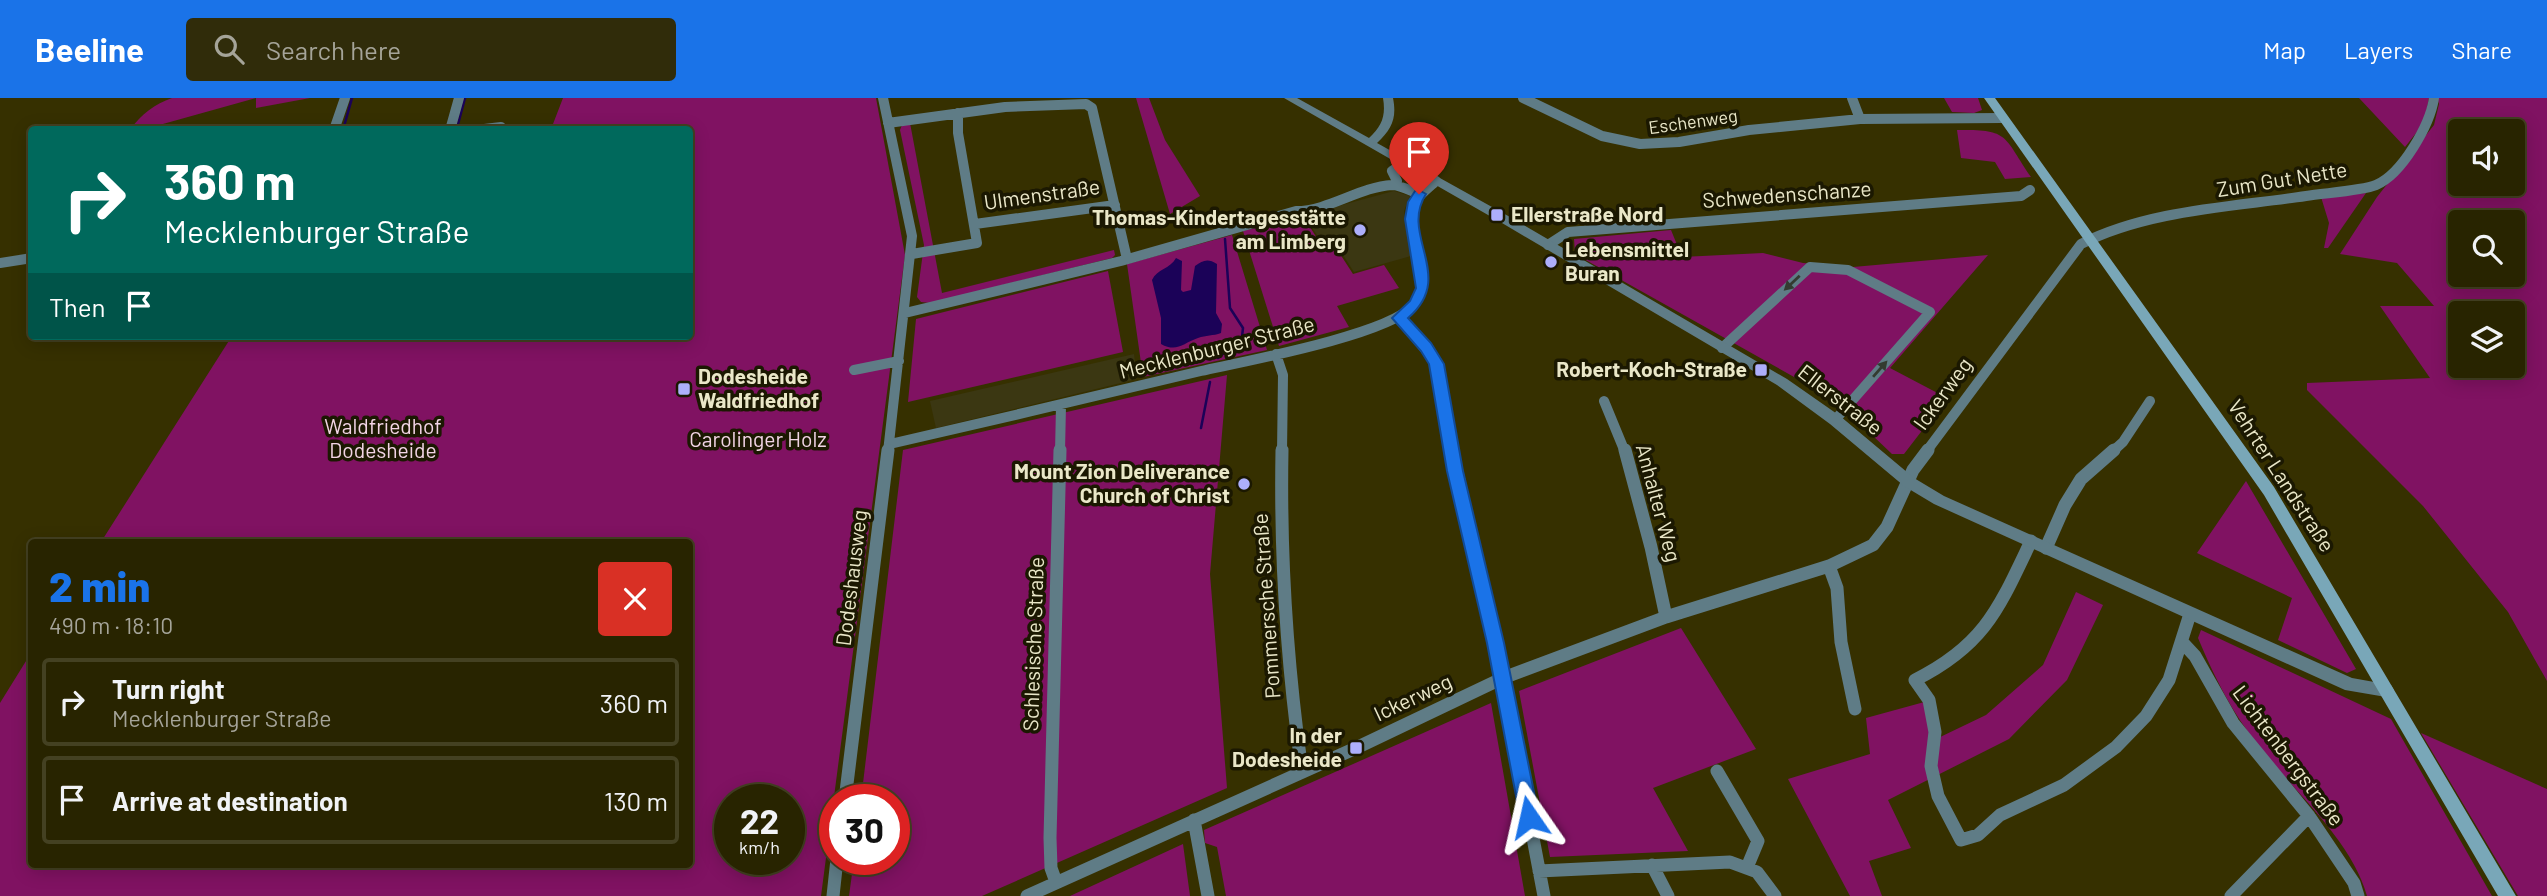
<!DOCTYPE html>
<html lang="en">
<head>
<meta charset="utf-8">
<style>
	:root { --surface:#282400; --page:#302c0a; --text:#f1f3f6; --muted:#a5a499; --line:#444122; --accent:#1a73e8 }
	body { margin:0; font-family:Barlow,sans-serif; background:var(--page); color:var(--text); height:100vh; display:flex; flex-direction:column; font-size:26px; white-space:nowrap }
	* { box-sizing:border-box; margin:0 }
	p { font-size:23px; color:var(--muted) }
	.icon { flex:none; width:38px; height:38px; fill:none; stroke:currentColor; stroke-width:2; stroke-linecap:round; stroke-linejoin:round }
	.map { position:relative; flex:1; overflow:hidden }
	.side { position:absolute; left:28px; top:441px; width:665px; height:329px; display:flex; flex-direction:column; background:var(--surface); border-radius:7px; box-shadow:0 4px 18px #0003,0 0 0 2px var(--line) }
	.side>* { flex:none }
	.hud { position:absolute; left:28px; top:28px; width:665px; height:214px; border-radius:7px; box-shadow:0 4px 18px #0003,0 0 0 2px var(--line); background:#00695c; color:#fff; overflow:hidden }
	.fabs { position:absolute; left:2448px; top:21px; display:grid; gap:14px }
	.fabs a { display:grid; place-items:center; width:77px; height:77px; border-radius:7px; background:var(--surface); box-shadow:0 4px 18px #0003,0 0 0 2px var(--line); font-size:35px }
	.speed { position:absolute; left:714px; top:686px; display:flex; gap:14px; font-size:35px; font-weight:700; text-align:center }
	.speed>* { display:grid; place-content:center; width:91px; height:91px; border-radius:50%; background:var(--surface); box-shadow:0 4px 18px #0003,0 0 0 2px var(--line); line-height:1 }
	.speed small { font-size:18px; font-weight:400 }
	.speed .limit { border:10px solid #d22; background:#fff; color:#111 }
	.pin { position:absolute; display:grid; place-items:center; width:60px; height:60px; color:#fff; margin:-72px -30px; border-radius:50% 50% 50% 0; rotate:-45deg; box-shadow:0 0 7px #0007 }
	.pin .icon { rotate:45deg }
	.me { position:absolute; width:77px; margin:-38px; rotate:349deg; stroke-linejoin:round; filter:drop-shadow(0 0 5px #0008) }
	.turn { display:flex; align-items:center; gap:24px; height:147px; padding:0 21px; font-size:32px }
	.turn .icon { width:91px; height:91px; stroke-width:2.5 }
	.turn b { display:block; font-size:49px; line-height:60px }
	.then { display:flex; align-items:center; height:66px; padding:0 21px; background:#0003; gap:14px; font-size:26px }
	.round { display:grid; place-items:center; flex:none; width:74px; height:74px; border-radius:7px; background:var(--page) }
	.overview { display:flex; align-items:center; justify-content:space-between; height:119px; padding:0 21px }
	h1 { font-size:42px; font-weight:800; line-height:52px; color:var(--accent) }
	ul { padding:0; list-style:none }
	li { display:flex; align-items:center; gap:21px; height:88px; margin:0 14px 10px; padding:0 7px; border:4px solid var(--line); border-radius:7px }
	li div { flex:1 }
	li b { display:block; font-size:26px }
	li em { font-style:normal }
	header { display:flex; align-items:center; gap:42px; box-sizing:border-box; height:98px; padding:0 35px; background:var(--accent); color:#fff }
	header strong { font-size:33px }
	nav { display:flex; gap:38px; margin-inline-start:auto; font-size:24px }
	.search { width:490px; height:63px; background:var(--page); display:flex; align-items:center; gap:18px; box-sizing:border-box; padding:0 24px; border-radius:7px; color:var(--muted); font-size:26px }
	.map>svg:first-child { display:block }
</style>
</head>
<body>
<header>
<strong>Beeline</strong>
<div class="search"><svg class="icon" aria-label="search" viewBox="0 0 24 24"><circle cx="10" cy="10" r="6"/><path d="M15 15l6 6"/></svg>Search here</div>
<nav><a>Map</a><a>Layers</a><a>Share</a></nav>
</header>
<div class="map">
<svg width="2547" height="798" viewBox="0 0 2547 798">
	<rect width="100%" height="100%" fill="#363000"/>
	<path fill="#3b3712" d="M1394 93 1410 98 1404 113 1411 158 1354 174 1332 140 1321 143 1309 125 1336 118 1331 110Z
		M1134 256 1137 281 936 330 930 303Z"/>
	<path fill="#801262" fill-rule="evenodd" d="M172 0H310L256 10V0L145 31H131C141 16 155 6 172 0Z
		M563 0H876L905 157 821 798H0V605L31 555 32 766H690V444H101L232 238H690V32L554 31 553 26ZM730 702H789V761H730Z
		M1136 0H1149L1165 42 1200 98 1170 116Z
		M1944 0H1978L1982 12 1974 15 1952 14Z
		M2359 0H2429L2424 25 2405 49Z
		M2437 0H2547V583L2508 514 2423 408 2307 292V285L2430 280 2380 208H2434L2397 165 2340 156 2377 99 2434 27 2439 6ZM2460 33H2513V86H2460ZM2460 124H2513V177H2460ZM2460 215H2513V268H2460Z
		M910 25 942 195 1114 152 1115 157 1112 160 930 205 921 204 917 199 924 147 900 32 902 27Z
		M1957 32C2010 31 2003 38 2031 79L2005 81 1995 64 1961 60Z
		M2366 95 2328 150H2324L2329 125 2321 99Z
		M1303 118 1320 145 1331 142 1353 176 1384 167 1399 190 1337 208 1349 229 1279 248 1243 133Z
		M1671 132 1682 159 1763 155 1803 165 1853 169 1988 157 1890 270 1947 300 1904 356H1892L1851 317 1819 293 1575 156 1574 141Z
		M1232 137 1267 252 1143 279 1127 166Z
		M1108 173 1123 254 908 304 916 221Z
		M1227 277 1210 476 1227 690 982 798H849L854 761H894V702H861L903 352Z
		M2246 383 2356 571 2347 575 2278 542 2292 500 2197 455Z
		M2076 494 2103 507 2067 582 2009 641 1888 702 1911 750 1869 763 1882 798H1850L1788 681 1870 656 1866 620 1928 603 1936 641 1986 617 2043 567Z
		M1681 530 1756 651 1653 690 1688 753 1550 759 1519 593Z
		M2201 532 2391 621 2492 798H2367C2352 742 2292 692 2258 647 2230 611 2216 582 2198 540Z
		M1491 605 1525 798H1226L1217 749 1205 745 1204 732Z
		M2421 635 2547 691V798H2518Z
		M1183 746 1190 798H1070Z"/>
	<path fill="#1b0258" d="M1176 160 1182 163 1181 192 1183 194 1191 192 1195 168C1203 162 1208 160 1217 166L1216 215 1222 226 1221 235C1213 238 1206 237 1198 240 1183 245 1177 255 1161 246V220L1152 182C1157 171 1170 171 1176 160Z"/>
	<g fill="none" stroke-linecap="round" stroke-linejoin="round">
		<path stroke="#1b0258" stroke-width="2.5" d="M457 30 465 0
			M343 32 352 0
			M1218 260 1242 239 1243 230 1230 210 1225 141
			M1201 330 1210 284"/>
		<path stroke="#5f7c86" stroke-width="10" d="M883 0 912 138 888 354
			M1523 0 1602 38 1640 46 1679 44 1749 32 1860 21 2002 20
			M1852 0 1860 21
			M888 25 1005 9 1086 6 1092 10 1127 161
			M334 32 345 0
			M450 32 459 0
			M476 32 501 29
			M1394 87 1397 83 1392 73 1404 65
			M975 126 1115 107
			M1548 147 1568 134 2021 98 2030 92
			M912 156 977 145 958 35V15
			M0 165 32 160
			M905 215 1121 163 1296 113C1329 113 1359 89 1392 87 1400 87 1411 93 1419 96
			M1400 220 1437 266 1452 354
			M1722 250 1810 169 1848 172 1930 214 1835 322
			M1276 256 1283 277 1282 354
			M854 272 899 263
			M1604 303 1625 354
			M890 346C994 322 1097 298 1201 273 1246 263 1386 237 1413 208 1439 180 1402 138 1414 106 1417 98 1430 89 1436 83
			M1060 354 1061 308
			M1926 354 2081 146C2148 112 2232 109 2306 98 2324 95 2361 93 2376 87 2402 76 2430 27 2434 0
			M2112 354 2123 344 2150 303"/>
		<path stroke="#5f7c86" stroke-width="13" d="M1282 352C1280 460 1287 566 1302 673
			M1452 352 1496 545 1544 798
			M1625 352 1651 449 1666 519
			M2031 443C1999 510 1985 547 1915 582L1929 602 1935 634 1931 668 1938 698 1961 742 1978 737 2000 717 2064 687 2116 649 2146 618 2169 582 2190 516
			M2046 450 2065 407 2081 381 2114 352
			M1829 468 1837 490 1841 544 1855 611
			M2182 544 2195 558 2233 625 2309 718 2354 785 2358 798
			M1717 673 1758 743 1748 767
			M845 702 888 352
			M1194 722 1208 798
			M1652 767 1668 798
			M1539 773 1730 764 1757 774 1775 798
			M1056 784 1051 770 1050 740 1060 352
			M833 798 837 761
			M1027 798 1356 650 1503 580 1666 519 1829 468 1873 447 1887 429 1913 372 1928 352
			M2231 798 2309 718"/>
		<path fill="#5f7c86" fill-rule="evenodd" d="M1284 0H1297L1369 40C1382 28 1386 18 1383 0H1393C1397 20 1392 31 1377 45L1510 119 1787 281 1840 318 1914 380 1944 398 2352 580 2391 587 2394 592 2391 597 2386 599 2345 592 1934 406 1904 388 1830 326 1777 287 1502 125Z"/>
		<path fill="#79a7b8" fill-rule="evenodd" d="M1984 0H1995L2274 389 2516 798H2498L2264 397Z"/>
	</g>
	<defs><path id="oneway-solid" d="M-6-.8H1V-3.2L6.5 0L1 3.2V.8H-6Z" transform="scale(1.75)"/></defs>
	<g fill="#333b30">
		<use href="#oneway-solid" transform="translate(1792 185) rotate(137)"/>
		<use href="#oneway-solid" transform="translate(1880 271) rotate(-49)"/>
	</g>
	<path fill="#1a73e8" stroke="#114b97" stroke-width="2" d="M1419 92 1426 96C1399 138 1457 178 1408 220L1431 245 1444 266 1463 373 1504 545 1539 719 1536 726 1529 728 1522 726 1520 719 1487 545 1447 373 1429 266 1421 253 1392 220 1410 203 1416 190 1405 121 1408 104 1415 93Z"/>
	<g fill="#adaffb" stroke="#1b1801" stroke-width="2.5">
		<rect x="1490" y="110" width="14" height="14" rx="3.5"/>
		<circle cx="1360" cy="132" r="7"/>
		<circle cx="1551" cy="164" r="7"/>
		<rect x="1754" y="265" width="14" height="14" rx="3.5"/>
		<rect x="677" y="284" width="14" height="14" rx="3.5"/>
		<circle cx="1244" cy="386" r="7"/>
		<rect x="1349" y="643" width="14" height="14" rx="3.5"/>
	</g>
	<g text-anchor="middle" stroke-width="7" stroke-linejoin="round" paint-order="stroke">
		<g font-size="18" fill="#eae7c8" stroke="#1b1801">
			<text transform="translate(1693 24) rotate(-8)" y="6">Eschenweg</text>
		</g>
		<g font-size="21" fill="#eae7c8" stroke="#1b1801">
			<text transform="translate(2282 82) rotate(-9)" y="7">Zum Gut Nette</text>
			<text transform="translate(1042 97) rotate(-8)" y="7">Ulmenstraße</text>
			<text transform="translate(1787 97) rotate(-4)" y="7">Schwedenschanze</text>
			<text transform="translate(1217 250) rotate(-14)" y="7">Mecklenburger Straße</text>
			<text transform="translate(1943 296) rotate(-54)" y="7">Ickerweg</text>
			<text transform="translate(1840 302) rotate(38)" y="7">Ellerstraße</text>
			<text transform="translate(2281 378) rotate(57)" y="7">Vehrter Landstraße</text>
			<text transform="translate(1658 405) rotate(75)" y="7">Anhalter Weg</text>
			<text transform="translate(852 480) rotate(-83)" y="7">Dodeshausweg</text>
			<text transform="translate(1267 508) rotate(-94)" y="7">Pommersche Straße</text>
			<text transform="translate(1034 546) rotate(-88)" y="7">Schlesische Straße</text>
			<text transform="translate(1413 600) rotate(-25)" y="7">Ickerweg</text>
			<text transform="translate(2288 658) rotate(53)" y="7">Lichtenbergstraße</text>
		</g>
		<g font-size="21" font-weight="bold" fill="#eae7c8" stroke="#1b1801" text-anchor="end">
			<text x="1511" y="124" text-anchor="start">Ellerstraße Nord</text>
			<text x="1346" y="127">Thomas-Kindertagesstätte<tspan x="1346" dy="24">am Limberg</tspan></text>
			<text x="1565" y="159" text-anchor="start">Lebensmittel<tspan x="1565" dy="24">Buran</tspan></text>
			<text x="1747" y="279">Robert-Koch-Straße</text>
			<text x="698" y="286" text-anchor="start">Dodesheide<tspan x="698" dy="24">Waldfriedhof</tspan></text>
			<text x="1230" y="381">Mount Zion Deliverance<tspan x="1230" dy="24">Church of Christ</tspan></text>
			<text x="1342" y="645">In der<tspan x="1342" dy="24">Dodesheide</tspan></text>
		</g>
		<g font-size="21" fill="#f2d4e5" stroke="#1b1801">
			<text x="383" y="336">Waldfriedhof<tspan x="383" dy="24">Dodesheide</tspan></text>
			<text x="758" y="349">Carolinger Holz</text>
		</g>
	</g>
</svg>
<div class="fabs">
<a><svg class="icon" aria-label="sound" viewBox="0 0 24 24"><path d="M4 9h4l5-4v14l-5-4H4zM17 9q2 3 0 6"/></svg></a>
<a><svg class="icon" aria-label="search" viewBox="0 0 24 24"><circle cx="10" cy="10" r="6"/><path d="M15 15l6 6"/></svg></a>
<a><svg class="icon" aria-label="layers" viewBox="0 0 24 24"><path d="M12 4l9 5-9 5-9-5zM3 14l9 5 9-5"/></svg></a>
</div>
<div class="speed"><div>22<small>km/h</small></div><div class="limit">30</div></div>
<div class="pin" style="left:1419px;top:96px;background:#d93025"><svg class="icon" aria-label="arrive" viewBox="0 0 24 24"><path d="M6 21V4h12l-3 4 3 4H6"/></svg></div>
<svg class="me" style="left:1529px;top:719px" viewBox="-20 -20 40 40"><path d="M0-17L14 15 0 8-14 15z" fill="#1a73e8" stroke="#fff" stroke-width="4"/></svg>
<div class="hud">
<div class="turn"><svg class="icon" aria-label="right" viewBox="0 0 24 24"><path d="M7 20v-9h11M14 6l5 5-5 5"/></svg><div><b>360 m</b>Mecklenburger Straße</div></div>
<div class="then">Then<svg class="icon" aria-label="arrive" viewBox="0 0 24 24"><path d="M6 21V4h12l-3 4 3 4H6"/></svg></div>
</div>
<section class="side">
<div class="overview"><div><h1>2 min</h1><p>490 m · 18:10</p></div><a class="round" style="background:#d93025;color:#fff"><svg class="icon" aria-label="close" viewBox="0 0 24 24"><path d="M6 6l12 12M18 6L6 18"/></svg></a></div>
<ul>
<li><svg class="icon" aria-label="right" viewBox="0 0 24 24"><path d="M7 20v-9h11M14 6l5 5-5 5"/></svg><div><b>Turn right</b><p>Mecklenburger Straße</p></div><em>360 m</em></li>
<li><svg class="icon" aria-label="arrive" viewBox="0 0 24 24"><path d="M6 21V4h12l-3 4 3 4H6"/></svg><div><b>Arrive at destination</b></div><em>130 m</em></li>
</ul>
</section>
</div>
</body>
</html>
